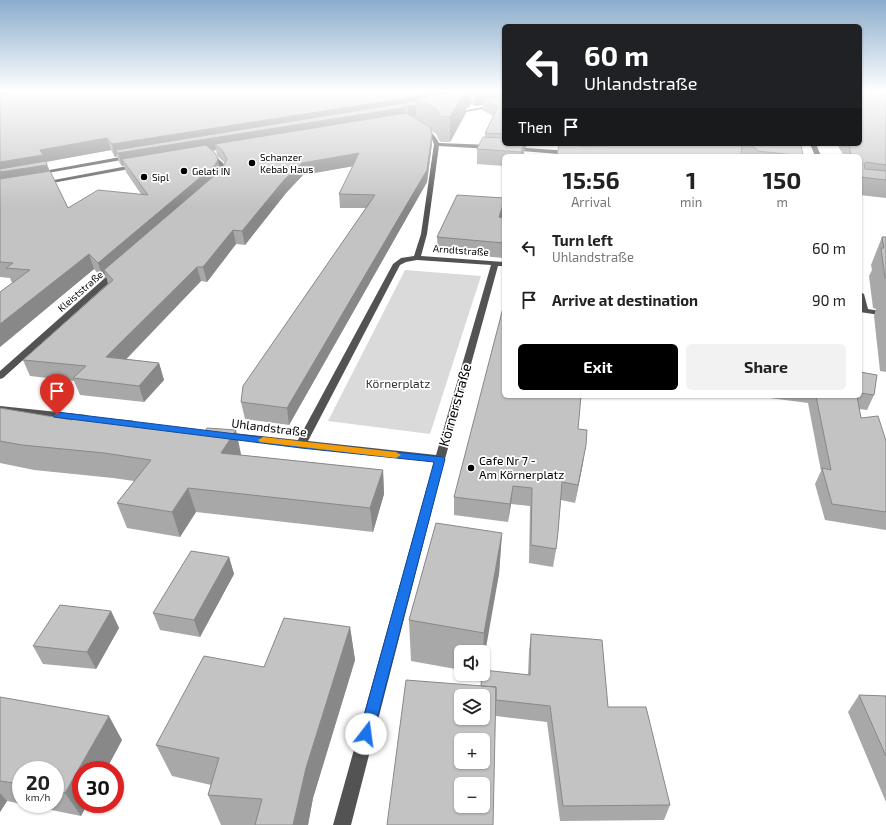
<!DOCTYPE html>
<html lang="en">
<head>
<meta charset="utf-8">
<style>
	:root { --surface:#fff; --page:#f2f2f2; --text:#222; --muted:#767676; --accent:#000 }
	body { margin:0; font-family:"Exo 2",sans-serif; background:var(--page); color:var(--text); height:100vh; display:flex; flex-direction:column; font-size:15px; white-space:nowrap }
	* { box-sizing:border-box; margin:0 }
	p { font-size:13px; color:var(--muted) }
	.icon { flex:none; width:22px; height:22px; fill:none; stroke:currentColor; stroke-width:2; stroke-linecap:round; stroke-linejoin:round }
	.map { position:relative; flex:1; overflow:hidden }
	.panel { position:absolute; left:502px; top:154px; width:360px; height:244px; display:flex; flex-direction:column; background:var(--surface); border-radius:6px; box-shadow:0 1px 3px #0004 }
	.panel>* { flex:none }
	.hud { position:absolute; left:502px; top:24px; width:360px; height:122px; border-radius:6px; box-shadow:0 1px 3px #0004; background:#202124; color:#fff; overflow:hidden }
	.fabs { position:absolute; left:454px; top:645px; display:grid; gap:8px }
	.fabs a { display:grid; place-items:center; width:36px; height:36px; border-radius:6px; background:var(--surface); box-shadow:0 1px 3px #0004; font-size:20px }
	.speed { position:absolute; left:12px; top:761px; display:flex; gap:8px; font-size:20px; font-weight:700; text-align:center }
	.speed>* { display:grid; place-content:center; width:52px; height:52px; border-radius:50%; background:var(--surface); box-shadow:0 1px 3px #0004; line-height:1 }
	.speed small { font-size:10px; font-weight:400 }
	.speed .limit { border:6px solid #d22; background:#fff; color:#111 }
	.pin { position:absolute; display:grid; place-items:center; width:34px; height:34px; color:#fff; margin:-41px -17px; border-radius:50% 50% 50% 0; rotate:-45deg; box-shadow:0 0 4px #0007 }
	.pin .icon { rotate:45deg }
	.me { position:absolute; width:44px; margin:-22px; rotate:15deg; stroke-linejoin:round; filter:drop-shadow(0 0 3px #0008) }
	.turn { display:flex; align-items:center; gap:14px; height:84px; padding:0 16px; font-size:18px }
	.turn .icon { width:52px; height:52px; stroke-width:2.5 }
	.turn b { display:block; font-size:28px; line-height:34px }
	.then { display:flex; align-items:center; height:38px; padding:0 16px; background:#0003; gap:8px; font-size:15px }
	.eta { display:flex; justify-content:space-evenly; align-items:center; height:68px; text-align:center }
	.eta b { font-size:24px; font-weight:700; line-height:28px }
	.primary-button { display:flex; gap:8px; margin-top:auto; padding:8px 16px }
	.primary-button a { flex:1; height:46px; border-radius:6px; background:var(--accent); color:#fff; font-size:16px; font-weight:700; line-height:46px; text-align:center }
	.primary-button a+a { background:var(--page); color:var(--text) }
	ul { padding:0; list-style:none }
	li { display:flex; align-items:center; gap:12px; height:52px; padding:0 16px }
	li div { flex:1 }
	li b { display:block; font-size:15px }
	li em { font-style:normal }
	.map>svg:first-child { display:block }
</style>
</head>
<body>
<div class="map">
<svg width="886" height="825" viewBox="0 0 886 825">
	<rect width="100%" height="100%" fill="#fff"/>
	<path fill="#dadada" d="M405 270 481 276 430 434 328 421Z"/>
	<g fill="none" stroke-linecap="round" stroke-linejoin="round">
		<path fill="#535353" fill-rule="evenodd" d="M504 103V105L454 114 452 113Z
			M420 128C429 128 435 135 439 143L491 145 494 147 491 149 439 146 427 234 421 256 504 262V266H498L445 459 351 825H333L434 462 305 447 301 448 297 447 223 438 218 435 223 432 298 440 393 264 401 258 414 256 421 234 434 144 431 137 420 130ZM417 260 491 265 436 455 308 441 400 265 406 262Z
			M810 144H816L821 156H815Z
			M511 147 571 151 574 153 571 155 509 150V148Z
			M208 153H212L223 163 228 172 223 181 218 180 222 172 219 165 208 155Z
			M131 155 134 157 133 158 36 175 33 173Z
			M138 164 140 165V167L41 185 38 183Z
			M114 270H117L121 272 3 378 0 379V371Z
			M860 292 864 294 868 309 886 312V316L860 312Z
			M0 406 86 415 91 418 86 421 0 412Z"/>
	</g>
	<path fill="#a8a8a8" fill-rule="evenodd" d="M0 92H504V144H528L526 148H525L523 156H504V166L477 164V149L485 137V133L493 116 482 110 483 105 475 106 471 104 469 107 466 108V113L450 142H440L436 134 432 131V144L427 182 289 425 245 419 241 402 366 208H340L339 194 353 166 303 175 286 193 245 245 236 244 207 282 201 281 126 359 159 363 164 380 144 402 80 395 74 381 30 376 23 360 108 284 106 276 103 279 94 269 0 347V292L12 283 10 278 0 277ZM111 150 115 157 117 156 119 162 122 166H124L126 172 141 194 68 208 50 171 46 162ZM216 150 217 156 225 163 222 169 220 171 212 151Z
		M886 92V198L860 195V156H843L842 153 837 144H860Z
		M559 144H801L803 156H744L741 152V156Z
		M503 218H504V258L438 252 437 237Z
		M882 237H886V372L880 371 874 316 876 309 873 308 869 276 872 270 871 265Z
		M860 372 874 395 867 410 859 409 861 418 886 441V530L825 520 815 484 821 471 808 403 755 396H860Z
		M0 408 72 420 133 423 241 454V455L383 470 384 494 373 532 196 512 180 537 127 528 117 503 134 481 113 478 34 470 0 463Z
		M578 429 583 463 575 503 561 500 556 550 553 567 529 563 530 506 511 504 508 522 454 515V497Z
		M502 533 499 574 483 652H461V670L411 661 409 620Z
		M229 557 234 574 200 637 160 630 153 613Z
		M111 611 119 628 96 669 43 664 33 646Z
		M350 627 355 660 313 798 308 825H221L208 795 211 785 172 776 156 745 264 667Z
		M531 634 608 707 670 805 664 820 560 821 547 722 496 716 481 686 528 675 529 650Z
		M859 695 886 696V802L848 712Z
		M0 697 122 740 81 816 7 801 0 812ZM21 770H55V804H21Z"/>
	<path fill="#888" d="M0 92H5L7 98 0 100Z
		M446 92H504V102L483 99V105L475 106V96L471 94V104L469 107 466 108V113L450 142V117L416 98V116L408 117V106H405V117L215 144 216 150 127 165 122 159 124 166H122L118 153 116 150 117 156 115 157 112 144Z
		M432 133V144L427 182 289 425 287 408Z
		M107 138 111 150 45 162 47 165 52 178 0 186V162L40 150Z
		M524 144H525L524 153 523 156H521V152Z
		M609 144H632L631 153 608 154Z
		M359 153 360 165 303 175 286 193 245 245 242 231 284 180 302 163Z
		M218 159 220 172 104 270 106 276 103 279 98 263Z
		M504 202V214L498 231 499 217Z
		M233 230 236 244 207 282 203 267Z
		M89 254 94 269 0 347V324Z
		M197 267 201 281 112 374 106 357Z
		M159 363 164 380 144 402 139 386Z
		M236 430 241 454 227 477 221 453Z
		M586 445 583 463 575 503 578 485Z
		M383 470 384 494 373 532 370 508Z
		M513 486 511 504 508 522 510 504Z
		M188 488 196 512 180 537 172 512Z
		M502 533 499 574 483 665V652L484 633Z
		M229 557 234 574 200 637 194 620Z
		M111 611 119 628 96 669 87 652Z
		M350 627 355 660 313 798 308 825H293L306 768Z
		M109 716 122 740 106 770H81V804H87L81 816 65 793Z
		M0 793 7 801 0 812Z"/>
	<path fill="#c3c3c3" stroke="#888" fill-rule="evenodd" d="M11 92H446L112 144 107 138 40 150 43 155 0 162V96L12 92Z
		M455 92H465L450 117 440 116 436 109 416 98Z
		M477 92H501L475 96 471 94 470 97H466V93Z
		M860 92H886V165L866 162 864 164 865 169 886 171V180L860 177V156H851L849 144H860Z
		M504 96V134L485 133 498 107 483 99Z
		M416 101V105L408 106H405L402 108 118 153 116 150Z
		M406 113 430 127 432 133 427 170 287 408 241 402 243 386 375 195 339 194 359 153 302 163 284 180 242 231 233 230 203 267H197L106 357 159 363 139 386 73 378 86 366 23 360 113 280 104 270 222 169 227 159 222 150 215 144Z
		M483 137 504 138V144H524L521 152 477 149Z
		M559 144 584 146 637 145V144H742L741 156H557Z
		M751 144H801L803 156 758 151Z
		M206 145 215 153 218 159 215 165 98 263 89 254 0 324V292L30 270 6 268 13 263 0 262V179L50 171 68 208 98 190 148 195 122 159Z
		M46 161 47 165 0 172V169Z
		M457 195 504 198V202L499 217 504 218V243L437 237Z
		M882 237H886V278H885L881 248H884Z
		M504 304V396H581L578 429 587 430 586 445 578 485 562 482 558 532 556 549 531 545 532 488 513 486 510 504 454 497Z
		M860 372 877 375 874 395 860 393Z
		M816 396H857L861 418 878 416 886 441V512L832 504 822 468 831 470Z
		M0 408 72 420 75 416 133 421 131 423 205 432 207 428 236 430 221 453 383 470 370 508 188 488 172 512 117 503 151 460 104 453 22 445 0 441Z
		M436 523 502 533 484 633 409 620Z
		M191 551 229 557 194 620 153 613Z
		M60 605 111 611 87 652 33 646Z
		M284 618 350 627 306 768 293 825H255L262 799 208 795 219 758 156 745 204 656 264 667Z
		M531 634 602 640 608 707H646L670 805 563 806 550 706 496 700V687L481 686 482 674H483V670L530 675Z
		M406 680 496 687 493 825H387ZM461 696H483V718H461ZM461 740H483V762H461ZM461 784H483V806H461Z
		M859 695 886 696V756Z
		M0 697 109 716 65 793 55 791V770H21V784L0 781Z"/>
	<linearGradient id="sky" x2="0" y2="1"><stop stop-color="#8baccc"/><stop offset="0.44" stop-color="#fff"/><stop offset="1" stop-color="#fff" stop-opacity="0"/></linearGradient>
	<rect width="886" height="207" fill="url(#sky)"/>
	<path fill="#1a73e8" stroke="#114b97" d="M57 412 301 442 443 457 445 459 372 738 366 741 361 738 359 734 434 462 301 448 54 417 53 415Z"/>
	<path fill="#f59e0b" d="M263 437 396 452 401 455 396 458 260 442 258 440Z"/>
	<g fill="#000" stroke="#fff" stroke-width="1.5">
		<circle cx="252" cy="163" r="4"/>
		<circle cx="184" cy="171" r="4"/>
		<circle cx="144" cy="177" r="4"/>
		<circle cx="471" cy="468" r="4"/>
	</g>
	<g text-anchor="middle" stroke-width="3.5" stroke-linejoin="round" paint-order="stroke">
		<g font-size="10" fill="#000" stroke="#fff" text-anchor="start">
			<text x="260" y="161">Schanzer<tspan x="260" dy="12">Kebab Haus</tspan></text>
			<text x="192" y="175">Gelati IN</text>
			<text x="152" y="181">Sipl</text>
		</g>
		<g font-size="10" fill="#000" stroke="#fff">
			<text transform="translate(461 250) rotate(4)" y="4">Arndtstraße</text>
			<text transform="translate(80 291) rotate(-41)" y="4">Kleiststraße</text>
		</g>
		<g font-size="12" fill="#313131" stroke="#fff">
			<text x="398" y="388">Körnerplatz</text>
		</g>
		<g font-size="12" fill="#000" stroke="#fff">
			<text transform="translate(269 428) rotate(7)" y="4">Uhlandstraße</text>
		</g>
		<g font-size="12" fill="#000" stroke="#fff" text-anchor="start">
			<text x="479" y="465">Cafe Nr 7 -<tspan x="479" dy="14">Am Körnerplatz</tspan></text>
		</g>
		<g font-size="14" fill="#000" stroke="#fff">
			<text transform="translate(455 405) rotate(-74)" y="5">Körnerstraße</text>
		</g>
	</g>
</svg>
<div class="fabs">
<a><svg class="icon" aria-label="sound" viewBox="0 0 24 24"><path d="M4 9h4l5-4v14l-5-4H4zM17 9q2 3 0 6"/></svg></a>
<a><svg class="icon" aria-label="layers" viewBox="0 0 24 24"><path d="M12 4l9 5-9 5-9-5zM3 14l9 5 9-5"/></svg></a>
<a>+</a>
<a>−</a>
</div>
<div class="speed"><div>20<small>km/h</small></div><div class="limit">30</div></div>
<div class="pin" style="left:57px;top:415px;background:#d93025"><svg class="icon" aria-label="arrive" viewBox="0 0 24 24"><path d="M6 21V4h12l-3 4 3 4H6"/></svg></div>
<svg class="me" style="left:366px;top:734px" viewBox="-20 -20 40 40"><circle r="19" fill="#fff"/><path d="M0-13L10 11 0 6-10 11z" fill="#1a73e8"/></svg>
<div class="hud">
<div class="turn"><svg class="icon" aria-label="left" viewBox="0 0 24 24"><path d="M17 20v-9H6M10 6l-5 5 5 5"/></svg><div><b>60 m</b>Uhlandstraße</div></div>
<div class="then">Then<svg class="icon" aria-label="arrive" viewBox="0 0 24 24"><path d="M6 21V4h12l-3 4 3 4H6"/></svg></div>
</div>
<section class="panel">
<div class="eta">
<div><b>15:56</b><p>Arrival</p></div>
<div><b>1</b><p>min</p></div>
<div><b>150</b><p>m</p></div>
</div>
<ul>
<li><svg class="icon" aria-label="left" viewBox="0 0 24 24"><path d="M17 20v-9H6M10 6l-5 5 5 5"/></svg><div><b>Turn left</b><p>Uhlandstraße</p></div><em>60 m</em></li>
<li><svg class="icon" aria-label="arrive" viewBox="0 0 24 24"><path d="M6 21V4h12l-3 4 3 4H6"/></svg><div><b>Arrive at destination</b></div><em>90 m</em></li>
</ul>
<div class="primary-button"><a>Exit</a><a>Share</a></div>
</section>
</div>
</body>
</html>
